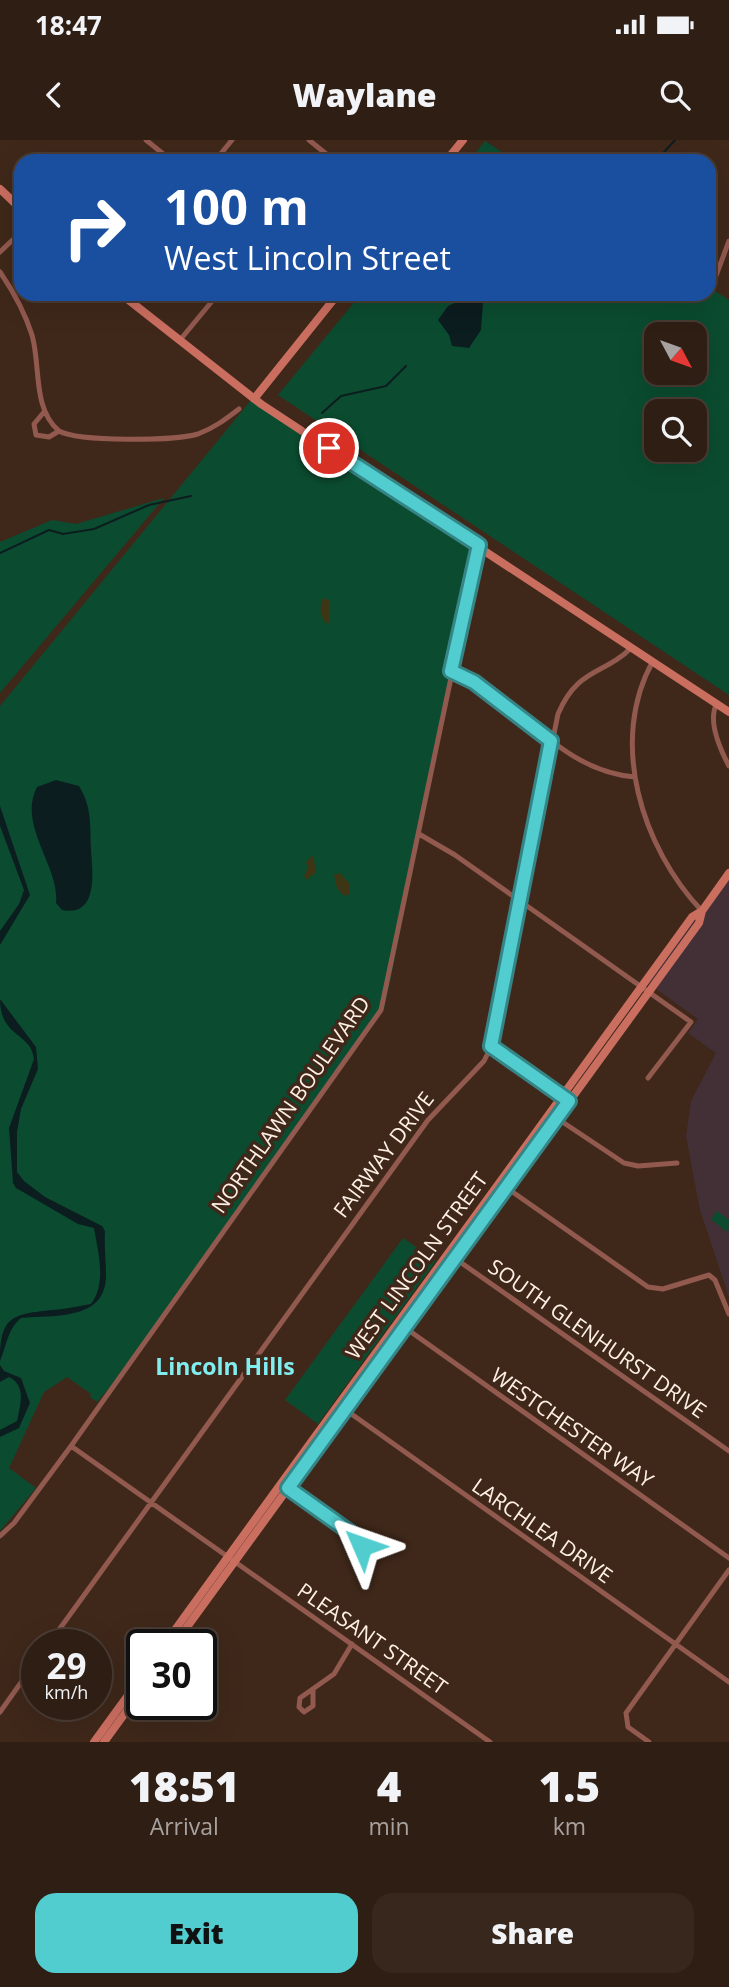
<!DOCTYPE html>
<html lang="en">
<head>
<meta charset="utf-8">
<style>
	:root { --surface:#2f1e14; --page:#37271d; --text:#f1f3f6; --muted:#a7a2a0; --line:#4a3c34; --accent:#52cdcf }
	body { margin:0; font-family:"Open Sans",sans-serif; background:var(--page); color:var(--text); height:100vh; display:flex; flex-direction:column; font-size:26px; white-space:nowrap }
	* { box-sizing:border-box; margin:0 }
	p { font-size:23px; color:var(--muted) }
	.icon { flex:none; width:38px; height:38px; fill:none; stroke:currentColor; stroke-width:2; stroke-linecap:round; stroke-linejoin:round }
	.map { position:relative; height:1602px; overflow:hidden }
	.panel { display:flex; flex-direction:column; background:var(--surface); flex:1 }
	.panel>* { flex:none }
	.top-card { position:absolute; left:14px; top:14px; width:702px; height:147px; border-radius:21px; box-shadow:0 7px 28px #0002,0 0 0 2px var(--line); background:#1a4fa0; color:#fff; overflow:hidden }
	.needle { width:46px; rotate:131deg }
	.controls { position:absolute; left:644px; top:182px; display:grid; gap:14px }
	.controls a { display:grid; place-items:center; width:63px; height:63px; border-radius:14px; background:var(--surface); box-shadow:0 7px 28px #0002,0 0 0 2px var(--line); font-size:35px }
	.speed { position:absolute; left:21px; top:1489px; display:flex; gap:14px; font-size:35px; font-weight:700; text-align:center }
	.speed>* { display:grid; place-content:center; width:91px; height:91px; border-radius:50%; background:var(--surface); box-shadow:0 7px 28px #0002,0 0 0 2px var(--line); line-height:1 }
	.speed small { font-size:18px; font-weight:400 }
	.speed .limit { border:4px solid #111; border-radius:10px; background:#fff; color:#111 }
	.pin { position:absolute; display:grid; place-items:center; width:60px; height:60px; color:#fff; margin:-30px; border:4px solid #fff; border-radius:50%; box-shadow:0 2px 7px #0007 }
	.me { position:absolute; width:77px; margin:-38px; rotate:313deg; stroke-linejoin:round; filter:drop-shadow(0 0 5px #0008) }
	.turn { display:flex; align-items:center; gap:24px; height:147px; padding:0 35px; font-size:32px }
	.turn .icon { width:91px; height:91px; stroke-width:2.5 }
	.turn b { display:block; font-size:49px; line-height:60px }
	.eta { display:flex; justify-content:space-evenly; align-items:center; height:119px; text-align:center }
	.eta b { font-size:42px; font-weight:800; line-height:49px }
	.action { display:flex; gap:14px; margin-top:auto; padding:14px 35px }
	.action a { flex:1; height:80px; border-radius:21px; background:var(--accent); color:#111; font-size:28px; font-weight:800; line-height:80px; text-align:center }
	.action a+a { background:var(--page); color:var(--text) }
	.status { display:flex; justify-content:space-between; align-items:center; height:49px; padding:0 35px; background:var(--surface); direction:ltr }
	.status svg { height:19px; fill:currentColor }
	header { display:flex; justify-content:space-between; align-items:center; height:91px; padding:0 35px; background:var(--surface); font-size:32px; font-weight:800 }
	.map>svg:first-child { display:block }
</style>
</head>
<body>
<div class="status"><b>18:47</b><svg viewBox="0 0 49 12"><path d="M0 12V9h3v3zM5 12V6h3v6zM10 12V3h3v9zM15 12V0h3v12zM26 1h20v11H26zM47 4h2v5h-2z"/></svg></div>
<header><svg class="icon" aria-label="back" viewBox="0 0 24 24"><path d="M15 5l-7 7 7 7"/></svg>Waylane<svg class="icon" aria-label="search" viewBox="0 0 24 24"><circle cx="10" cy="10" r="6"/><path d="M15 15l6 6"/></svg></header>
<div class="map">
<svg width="729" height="1602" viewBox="0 0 729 1602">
	<rect width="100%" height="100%" fill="#3f281a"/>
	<path fill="#432f36" d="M729 734V1157L700 1070 686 996 691 961 716 913 688 893 698 879 648 843Z"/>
	<path fill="#0b4c30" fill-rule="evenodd" d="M485 1 516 21H469Z
		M709 147 729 160V555L278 255 361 154H709ZM656 194H695V233H656ZM656 271H695V310H656Z
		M252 259 477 408 391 837 384 869 135 1218 97 1262 90 1257 91 1254 67 1237 44 1252 9 1328 36 1348 0 1391V566Z
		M164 358 0 553V402L52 380 76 384Z
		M717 1071 729 1080 728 1093 711 1079Z
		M403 1098 436 1121 318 1284 285 1260Z"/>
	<path fill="#3e3515" d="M323 458 329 460V484C319 479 319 468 323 458Z
		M313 715 316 732 307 740 304 736 308 727 306 722Z
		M340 733 349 743V755H343L337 748 334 735Z"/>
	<path fill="#0c1d1f" d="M475 154 483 163 481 190 469 208 452 206 449 195 438 180 448 166Z
		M56 640 79 646C92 667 90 685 91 709 92 728 100 778 62 770L56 763C60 727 17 685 37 647Z
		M0 666 30 755 0 805V791L19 764 24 750 0 686Z
		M0 859 36 907 38 929 21 969 17 992V1032L24 1041 45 1057 102 1086 105 1091C104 1105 106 1120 106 1134 107 1181 55 1175 21 1178 7 1190 7 1205 0 1221 0 1176 12 1174 53 1170 65 1169 78 1166 91 1164 107 1143 98 1112 94 1088L78 1084 16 1048 13 1043 9 988 34 919C31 892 0 898 0 859Z
		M0 1225 4 1231 21 1238 30 1263 19 1288 0 1297V1290L17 1281C20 1265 27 1246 9 1237L0 1242Z"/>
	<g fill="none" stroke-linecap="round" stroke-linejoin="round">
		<path stroke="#0c1d1f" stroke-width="2" d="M656 21 675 0
			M322 273 341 256 386 246 406 226
			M0 413 49 390 63 394 94 389 149 365 191 356"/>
		<path stroke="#92594f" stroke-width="5" d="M146 0 172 21
			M309 0 335 21
			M215 21 232 0
			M0 112 21 92
			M0 132C13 151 25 173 32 195 41 226 32 268 59 291 79 302 175 301 198 294 214 288 226 279 239 269
			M714 141 729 101
			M180 200 218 154
			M44 272 34 284 36 295 49 297 59 291
			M653 521C608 601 642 708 702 771
			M451 531C519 558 558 631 635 637
			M717 563C707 581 720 609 729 626
			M419 694 455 715 691 882 648 938
			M491 906 564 957
			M555 977 624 1023 638 1026 677 1023
			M504 1046 648 1147 663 1149 709 1135 715 1140 729 1174
			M453 1117 729 1311
			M404 1187 729 1418
			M343 1268 729 1542
			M71 1306 490 1602
			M285 1346 361 1400 366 1412 374 1410V1399L361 1400
			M0 1396 14 1383 71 1306 381 870 479 405
			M48 1505 428 980 484 921 490 909 558 574C578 527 605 535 632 507
			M313 1550V1566L304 1572 299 1567 300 1558 334 1534 352 1504
			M0 1572 37 1520
			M649 1602 628 1587 626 1573 729 1430"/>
		<path stroke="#ca6e60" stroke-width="8" d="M446 21 463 0
			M0 49 21 69
			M121 154 261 264 729 572
			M254 259 338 154
			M164 1505 692 777 702 771 729 733
			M174 1505 699 783 702 771
			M94 1602 142 1536
			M104 1602 142 1550"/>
	</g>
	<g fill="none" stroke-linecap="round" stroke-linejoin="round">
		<defs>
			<path id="route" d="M329 308 479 405 451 531 474 542 551 601 491 906 569 961 288 1348 361 1400 362 1406"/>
		</defs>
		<use href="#route" stroke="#358587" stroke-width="18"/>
		<use href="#route" stroke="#52cdcf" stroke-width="12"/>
	</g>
	<g text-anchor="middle" stroke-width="7" stroke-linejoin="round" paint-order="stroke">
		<g font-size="21" fill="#fff0e6" stroke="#3f281a">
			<text transform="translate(291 965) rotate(-55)" y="7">NORTHLAWN BOULEVARD</text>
			<text transform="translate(384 1015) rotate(-53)" y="7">FAIRWAY DRIVE</text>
			<text transform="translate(417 1126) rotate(-54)" y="7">WEST LINCOLN STREET</text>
			<text transform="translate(597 1199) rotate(35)" y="7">SOUTH GLENHURST DRIVE</text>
			<text transform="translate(572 1288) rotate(35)" y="7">WESTCHESTER WAY</text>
			<text transform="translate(542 1391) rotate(35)" y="7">LARCHLEA DRIVE</text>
			<text transform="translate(372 1499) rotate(35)" y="7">PLEASANT STREET</text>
		</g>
		<g font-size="23" font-weight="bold" fill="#81edef" stroke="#3f281a">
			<text x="225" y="1235">Lincoln Hills</text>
		</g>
	</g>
</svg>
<div class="controls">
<a><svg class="needle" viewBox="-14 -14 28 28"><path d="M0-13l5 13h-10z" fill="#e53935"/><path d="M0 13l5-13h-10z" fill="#a7a2a0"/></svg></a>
<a><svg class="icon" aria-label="search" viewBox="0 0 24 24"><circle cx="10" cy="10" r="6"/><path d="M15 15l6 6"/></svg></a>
</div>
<div class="speed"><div>29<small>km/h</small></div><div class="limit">30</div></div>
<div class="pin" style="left:329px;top:308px;background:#d93025"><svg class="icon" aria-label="arrive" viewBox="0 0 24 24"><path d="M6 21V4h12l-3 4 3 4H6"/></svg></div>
<svg class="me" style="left:362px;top:1406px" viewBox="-20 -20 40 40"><path d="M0-17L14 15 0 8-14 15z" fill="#52cdcf" stroke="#fff" stroke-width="4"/></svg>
<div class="top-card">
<div class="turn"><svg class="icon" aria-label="right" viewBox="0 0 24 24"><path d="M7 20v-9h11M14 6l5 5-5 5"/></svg><div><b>100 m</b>West Lincoln Street</div></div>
</div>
</div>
<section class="panel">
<div class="eta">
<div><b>18:51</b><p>Arrival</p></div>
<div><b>4</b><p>min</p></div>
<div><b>1.5</b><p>km</p></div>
</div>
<div class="action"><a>Exit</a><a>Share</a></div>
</section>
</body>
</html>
